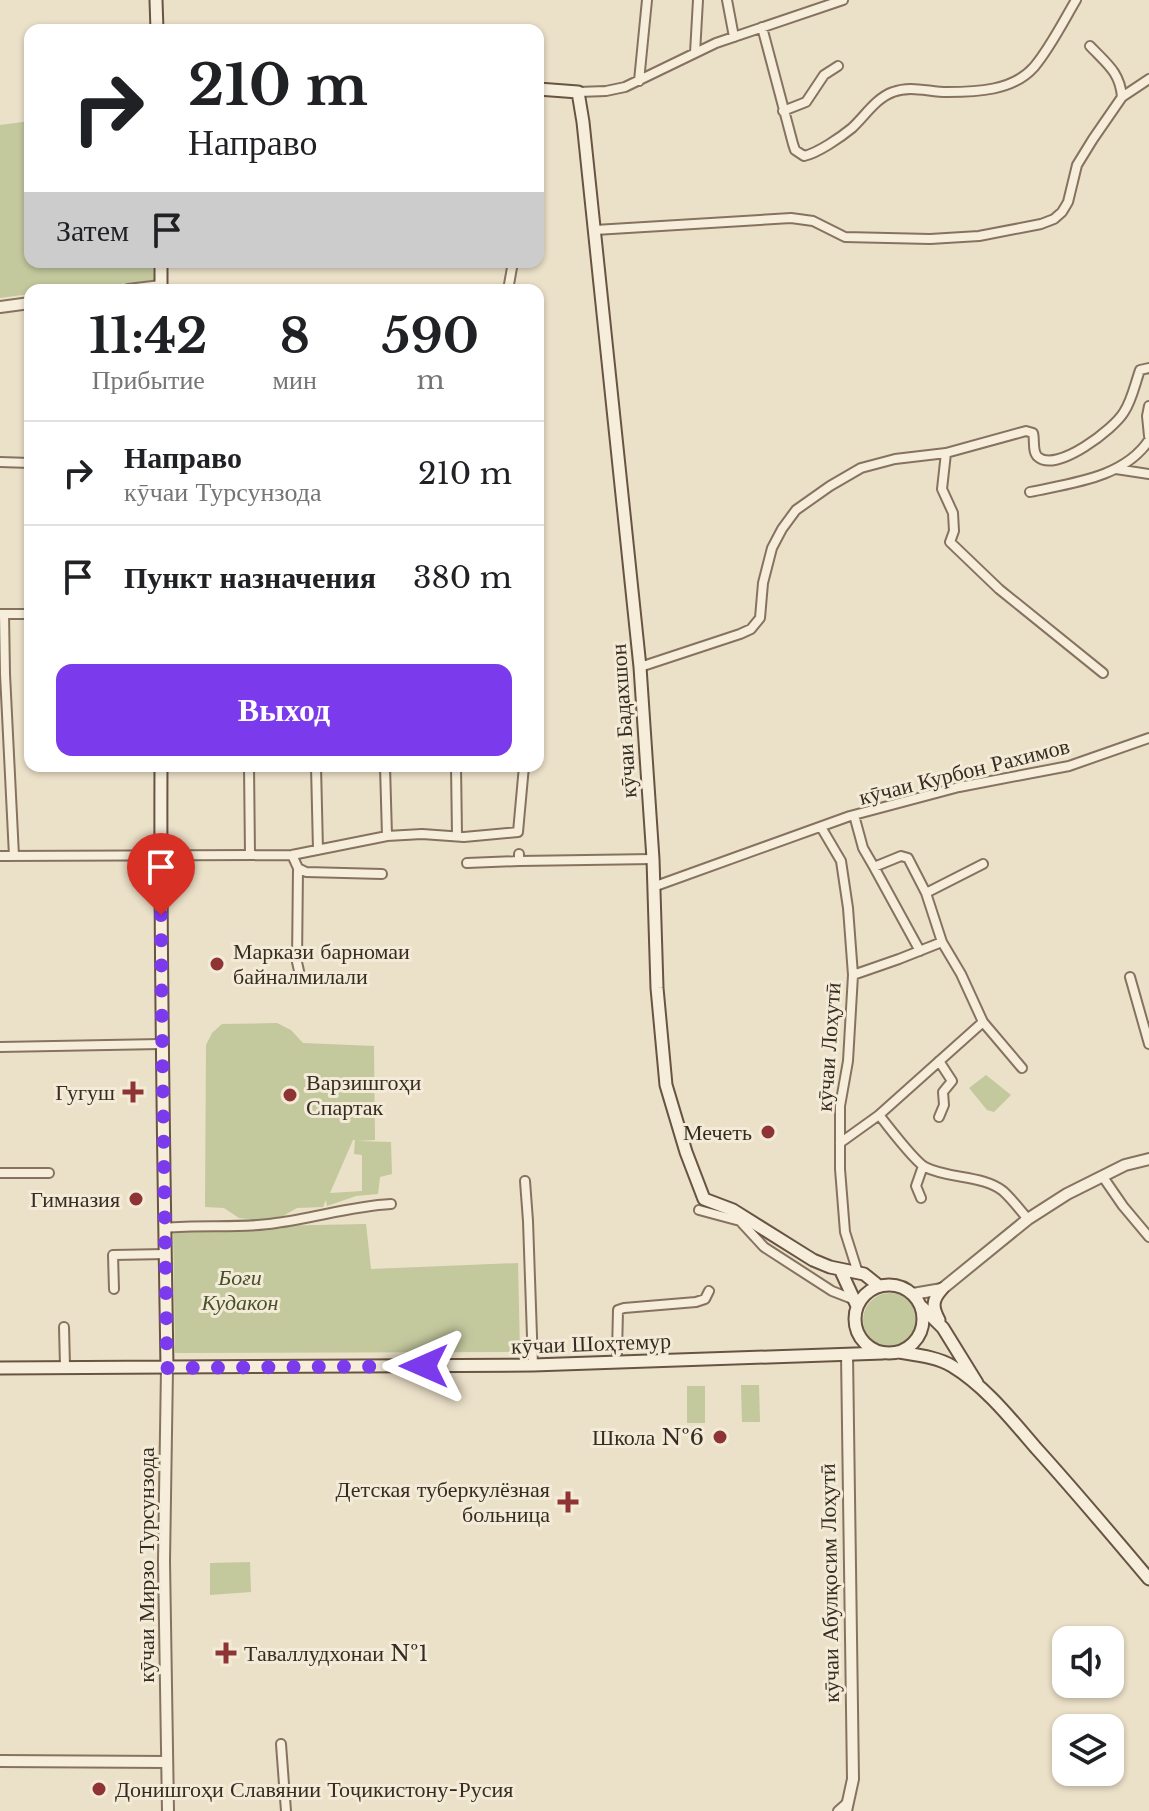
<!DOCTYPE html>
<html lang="ru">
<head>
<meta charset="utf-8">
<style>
	:root { --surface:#fff; --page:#f2f2f2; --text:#202124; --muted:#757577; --line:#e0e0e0; --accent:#7c3aed }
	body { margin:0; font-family:"Libre Baskerville",serif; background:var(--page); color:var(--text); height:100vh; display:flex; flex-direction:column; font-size:30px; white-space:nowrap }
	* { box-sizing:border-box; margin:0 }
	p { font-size:26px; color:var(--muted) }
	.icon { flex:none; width:44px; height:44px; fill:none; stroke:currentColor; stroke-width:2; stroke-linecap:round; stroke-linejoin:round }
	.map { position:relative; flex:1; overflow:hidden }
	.panel { position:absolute; left:24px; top:284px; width:520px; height:488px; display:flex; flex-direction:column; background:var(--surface); border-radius:16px; box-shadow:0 2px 6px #0004 }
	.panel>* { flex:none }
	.guide { position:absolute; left:24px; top:24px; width:520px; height:244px; border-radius:16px; box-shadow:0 2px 6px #0004; background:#fff; color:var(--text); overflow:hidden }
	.buttons { position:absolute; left:1052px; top:1626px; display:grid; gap:16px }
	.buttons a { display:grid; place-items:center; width:72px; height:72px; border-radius:16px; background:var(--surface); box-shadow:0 2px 6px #0004; font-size:40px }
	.pin { position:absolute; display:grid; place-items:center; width:68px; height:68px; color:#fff; margin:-82px -34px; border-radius:50% 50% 50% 0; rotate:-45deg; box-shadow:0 0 8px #0007 }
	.pin .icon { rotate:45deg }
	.me { position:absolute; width:88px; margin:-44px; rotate:270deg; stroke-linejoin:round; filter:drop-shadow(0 0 6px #0008) }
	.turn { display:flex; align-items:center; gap:28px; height:168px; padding:0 32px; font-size:36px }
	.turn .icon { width:104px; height:104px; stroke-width:2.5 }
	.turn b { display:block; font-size:56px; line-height:68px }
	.then { display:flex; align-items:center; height:76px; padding:0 32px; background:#0003; gap:16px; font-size:30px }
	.eta { display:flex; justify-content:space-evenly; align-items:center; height:136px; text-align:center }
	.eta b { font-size:48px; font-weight:800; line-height:56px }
	.primary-button { display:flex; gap:16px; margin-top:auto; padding:16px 32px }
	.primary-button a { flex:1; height:92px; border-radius:16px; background:var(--accent); color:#fff; font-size:32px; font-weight:800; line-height:92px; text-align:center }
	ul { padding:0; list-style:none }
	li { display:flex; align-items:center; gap:24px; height:104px; padding:0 32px; border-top:2px solid var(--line) }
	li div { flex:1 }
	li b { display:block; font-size:30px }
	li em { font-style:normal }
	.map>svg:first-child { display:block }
</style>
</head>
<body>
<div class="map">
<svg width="1149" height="1811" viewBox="0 0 1149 1811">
	<rect width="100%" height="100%" fill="#ebe0c8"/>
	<path fill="#c3c89d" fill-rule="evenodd" d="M30 121V262H153L154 280 69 290H30V294L0 298V125Z
		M277 1023 291 1030 303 1043 374 1046 375 1140 357 1141 391 1142 392 1174 380 1177 378 1194 356 1196 327 1206 326 1200 323 1207 297 1208 283 1216 271 1219 258 1220 239 1218 224 1208 205 1207 206 1045 212 1033 222 1024ZM353 1140H355L354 1154 362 1155V1191L330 1193Z
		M986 1075 1011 1095 994 1112 987 1110 969 1088Z
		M366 1224 371 1269 518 1263 520 1352 175 1353 173 1228Z
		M863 1320a27 27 0 1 1 54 0a27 27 0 1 1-54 0Z
		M741 1385H759L760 1422H742Z
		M687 1386H705V1423H687Z
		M250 1562 251 1592 210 1595V1563Z"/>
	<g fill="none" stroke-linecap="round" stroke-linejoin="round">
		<defs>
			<path id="minor" d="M727 0 734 37
				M762 27 793 144 795 150 804 156C818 153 841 137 852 128 865 116 876 98 893 92 911 85 929 92 947 92 976 92 1013 91 1034 67 1050 48 1063 22 1076 0
				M1090 46C1106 63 1120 72 1122 97
				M695 53 698 0
				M639 81 647 0
				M578 92 606 91 625 87 716 43 843 0
				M783 111 806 102 824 75 838 66
				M595 230 791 218 813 221 845 237 930 239 979 236 1041 224 1054 219 1062 212 1068 202 1077 165 1093 139 1122 97 1149 79
				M508 290 513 262
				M1149 406 1147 416 1149 436
				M946 453 942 489 953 513 954 531 950 542 999 589 1103 673
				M0 462 30 463
				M1116 469 1149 474
				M1030 492C1071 483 1124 478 1149 440
				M1 614H30
				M4 614 5 674 14 856
				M640 667 740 634 751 629 760 618 763 583 772 548 782 529 796 510 830 486 861 468 895 459 946 453 1026 431 1033 433C1035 440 1032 452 1038 457 1057 473 1114 429 1124 412 1132 400 1135 384 1140 370L1149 368
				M249 766 250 855
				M316 766 318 850
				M385 766 387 836
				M456 766 457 835
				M854 815 863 848 874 867 901 856 908 858 926 893 942 942 961 974 983 1022 1022 1068
				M821 827 841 861 848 908 853 975 848 1061 840 1106V1169L845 1232 858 1273
				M519 854V861L653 859
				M292 855 298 868 297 962 299 971
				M0 856 292 855 387 836 422 834 464 837 518 832 524 766
				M467 863 519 861
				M874 867 920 951
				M298 868 306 872 382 874
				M653 887 850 816 959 787 1069 766 1149 738
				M926 893 983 864
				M853 975 899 959 942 942
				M1130 977 1149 1044
				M0 1047 161 1044
				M879 1115C889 1127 914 1161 925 1167 948 1179 983 1175 1003 1191 1012 1199 1020 1210 1028 1219
				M939 1117 944 1105 943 1092 952 1081 939 1061
				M840 1143 879 1115 983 1022
				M0 1173H49
				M1103 1177 1123 1206 1149 1237
				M525 1181 528 1221 533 1365
				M921 1198 916 1186 923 1166
				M699 1210 740 1221 764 1247 832 1291 855 1300
				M165 1228C202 1224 239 1229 276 1223 315 1218 352 1206 391 1204
				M114 1289 113 1255 166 1254
				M64 1327 65 1366
				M617 1353 618 1310 624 1308 696 1302 705 1299 709 1291
				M281 1744 286 1811
				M838 1811 847 1803"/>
			<path id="tertiary" d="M128 290 161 286
				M0 307 30 303
				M913 1294 942 1289 1028 1219 1067 1194 1125 1165 1149 1159
				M167 1368 164 1561 168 1811
				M0 1761 167 1762
				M846 1811 853 1779 847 1354"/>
			<path id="secondary" d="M156 0 157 30
				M538 89 578 92 583 122 640 667 653 859 657 988 666 1085 686 1152 704 1199 733 1210 813 1260 830 1267 864 1274 879 1286
				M161 262V290
				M161 766C160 967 164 1168 167 1368
				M840 1269 857 1306
				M855 1319a34 34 0 1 1 68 0a34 34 0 1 1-68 0Z
				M922 1307 943 1328 977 1383
				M939 1320C932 1307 932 1300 942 1289
				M899 1352C917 1355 937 1357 952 1366 985 1386 1011 1419 1036 1448 1075 1491 1112 1535 1149 1579
				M0 1368 533 1365 883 1353"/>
		</defs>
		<use href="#minor" stroke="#85735f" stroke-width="12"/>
		<use href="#tertiary" stroke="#85735f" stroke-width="14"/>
		<use href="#secondary" stroke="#675442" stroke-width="15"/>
		<use href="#minor" stroke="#f6eedb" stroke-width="8"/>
		<use href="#tertiary" stroke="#f6eedb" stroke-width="10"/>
		<use href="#secondary" stroke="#f6eedb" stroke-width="11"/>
	</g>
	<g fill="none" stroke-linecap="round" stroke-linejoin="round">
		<path stroke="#7c3aed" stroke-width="14" stroke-dasharray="0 25.2" d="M161 915C162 1066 165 1217 167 1368L424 1366"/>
	</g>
	<g fill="#8f3435" stroke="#f3ebd7" stroke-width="3">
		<circle cx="217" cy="964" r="8"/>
		<path d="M129 1080h8v8h8v8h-8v8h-8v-8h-8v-8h8z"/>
		<circle cx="290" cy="1095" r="8"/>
		<circle cx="768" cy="1132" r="8"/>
		<circle cx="136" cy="1199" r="8"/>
		<circle cx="720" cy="1437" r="8"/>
		<path d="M564 1490h8v8h8v8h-8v8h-8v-8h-8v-8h8z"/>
		<path d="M222 1641h8v8h8v8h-8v8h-8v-8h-8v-8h8z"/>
		<circle cx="99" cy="1789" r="8"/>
	</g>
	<g text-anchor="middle" stroke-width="6" stroke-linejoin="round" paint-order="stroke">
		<g font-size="22" fill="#372c21" stroke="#f3ebd7">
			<text transform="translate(623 721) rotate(-94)" y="8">кӯчаи Бадахшон</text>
			<text transform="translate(964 771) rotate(-14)" y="8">кӯчаи Курбон Рахимов</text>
			<text transform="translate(828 1047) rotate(-86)" y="8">кӯчаи Лоҳутӣ</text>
			<text transform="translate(591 1343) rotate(-2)" y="8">кӯчаи Шоҳтемур</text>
			<text transform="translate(146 1565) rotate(-90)" y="8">кӯчаи Мирзо Турсунзода</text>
			<text transform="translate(829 1583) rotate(-91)" y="8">кӯчаи Абулқосим Лоҳутӣ</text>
		</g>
		<g font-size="22" fill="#372c21" stroke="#f3ebd7" text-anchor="end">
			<text x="233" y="959" text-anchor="start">Маркази барномаи<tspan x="233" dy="25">байналмилали</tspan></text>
			<text x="306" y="1090" text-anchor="start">Варзишгоҳи<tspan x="306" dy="25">Спартак</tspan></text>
			<text x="115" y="1100">Гугуш</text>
			<text x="752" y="1140">Мечеть</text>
			<text x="120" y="1207">Гимназия</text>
			<text x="704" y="1445">Школа №6</text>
			<text x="550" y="1497">Детская туберкулёзная<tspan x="550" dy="25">больница</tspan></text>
			<text x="244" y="1661" text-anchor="start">Таваллудхонаи №1</text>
			<text x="115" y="1797" text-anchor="start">Донишгоҳи Славянии Тоҷикистону-Русия</text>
		</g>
		<g font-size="22" font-style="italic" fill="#48522a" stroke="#f3ebd7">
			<text x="240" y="1285">Боғи<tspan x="240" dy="25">Кудакон</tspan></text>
		</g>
	</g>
</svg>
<div class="buttons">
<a><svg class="icon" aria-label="sound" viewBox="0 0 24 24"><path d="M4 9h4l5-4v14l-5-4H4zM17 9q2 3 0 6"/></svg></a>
<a><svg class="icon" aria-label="layers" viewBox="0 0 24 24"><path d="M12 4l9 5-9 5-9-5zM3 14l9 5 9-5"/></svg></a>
</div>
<div class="pin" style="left:161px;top:915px;background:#d93025"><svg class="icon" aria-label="arrive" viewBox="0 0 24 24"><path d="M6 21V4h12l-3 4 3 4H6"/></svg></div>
<svg class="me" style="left:424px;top:1366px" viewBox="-20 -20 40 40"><path d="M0-17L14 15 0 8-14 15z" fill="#7c3aed" stroke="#fff" stroke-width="4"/></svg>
<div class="guide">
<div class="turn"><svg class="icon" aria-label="right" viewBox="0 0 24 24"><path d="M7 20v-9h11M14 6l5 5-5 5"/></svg><div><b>210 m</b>Направо</div></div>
<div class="then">Затем<svg class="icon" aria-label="arrive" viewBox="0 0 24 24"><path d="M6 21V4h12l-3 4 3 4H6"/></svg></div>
</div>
<section class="panel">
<div class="eta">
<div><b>11:42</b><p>Прибытие</p></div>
<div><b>8</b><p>мин</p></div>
<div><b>590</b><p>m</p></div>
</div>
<ul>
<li><svg class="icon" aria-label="right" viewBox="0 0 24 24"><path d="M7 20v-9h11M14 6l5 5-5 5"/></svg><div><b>Направо</b><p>кӯчаи Турсунзода</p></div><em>210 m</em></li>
<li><svg class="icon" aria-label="arrive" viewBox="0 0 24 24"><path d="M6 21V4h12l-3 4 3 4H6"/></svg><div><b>Пункт назначения</b></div><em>380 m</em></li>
</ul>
<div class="primary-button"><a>Выход</a></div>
</section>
</div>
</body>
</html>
